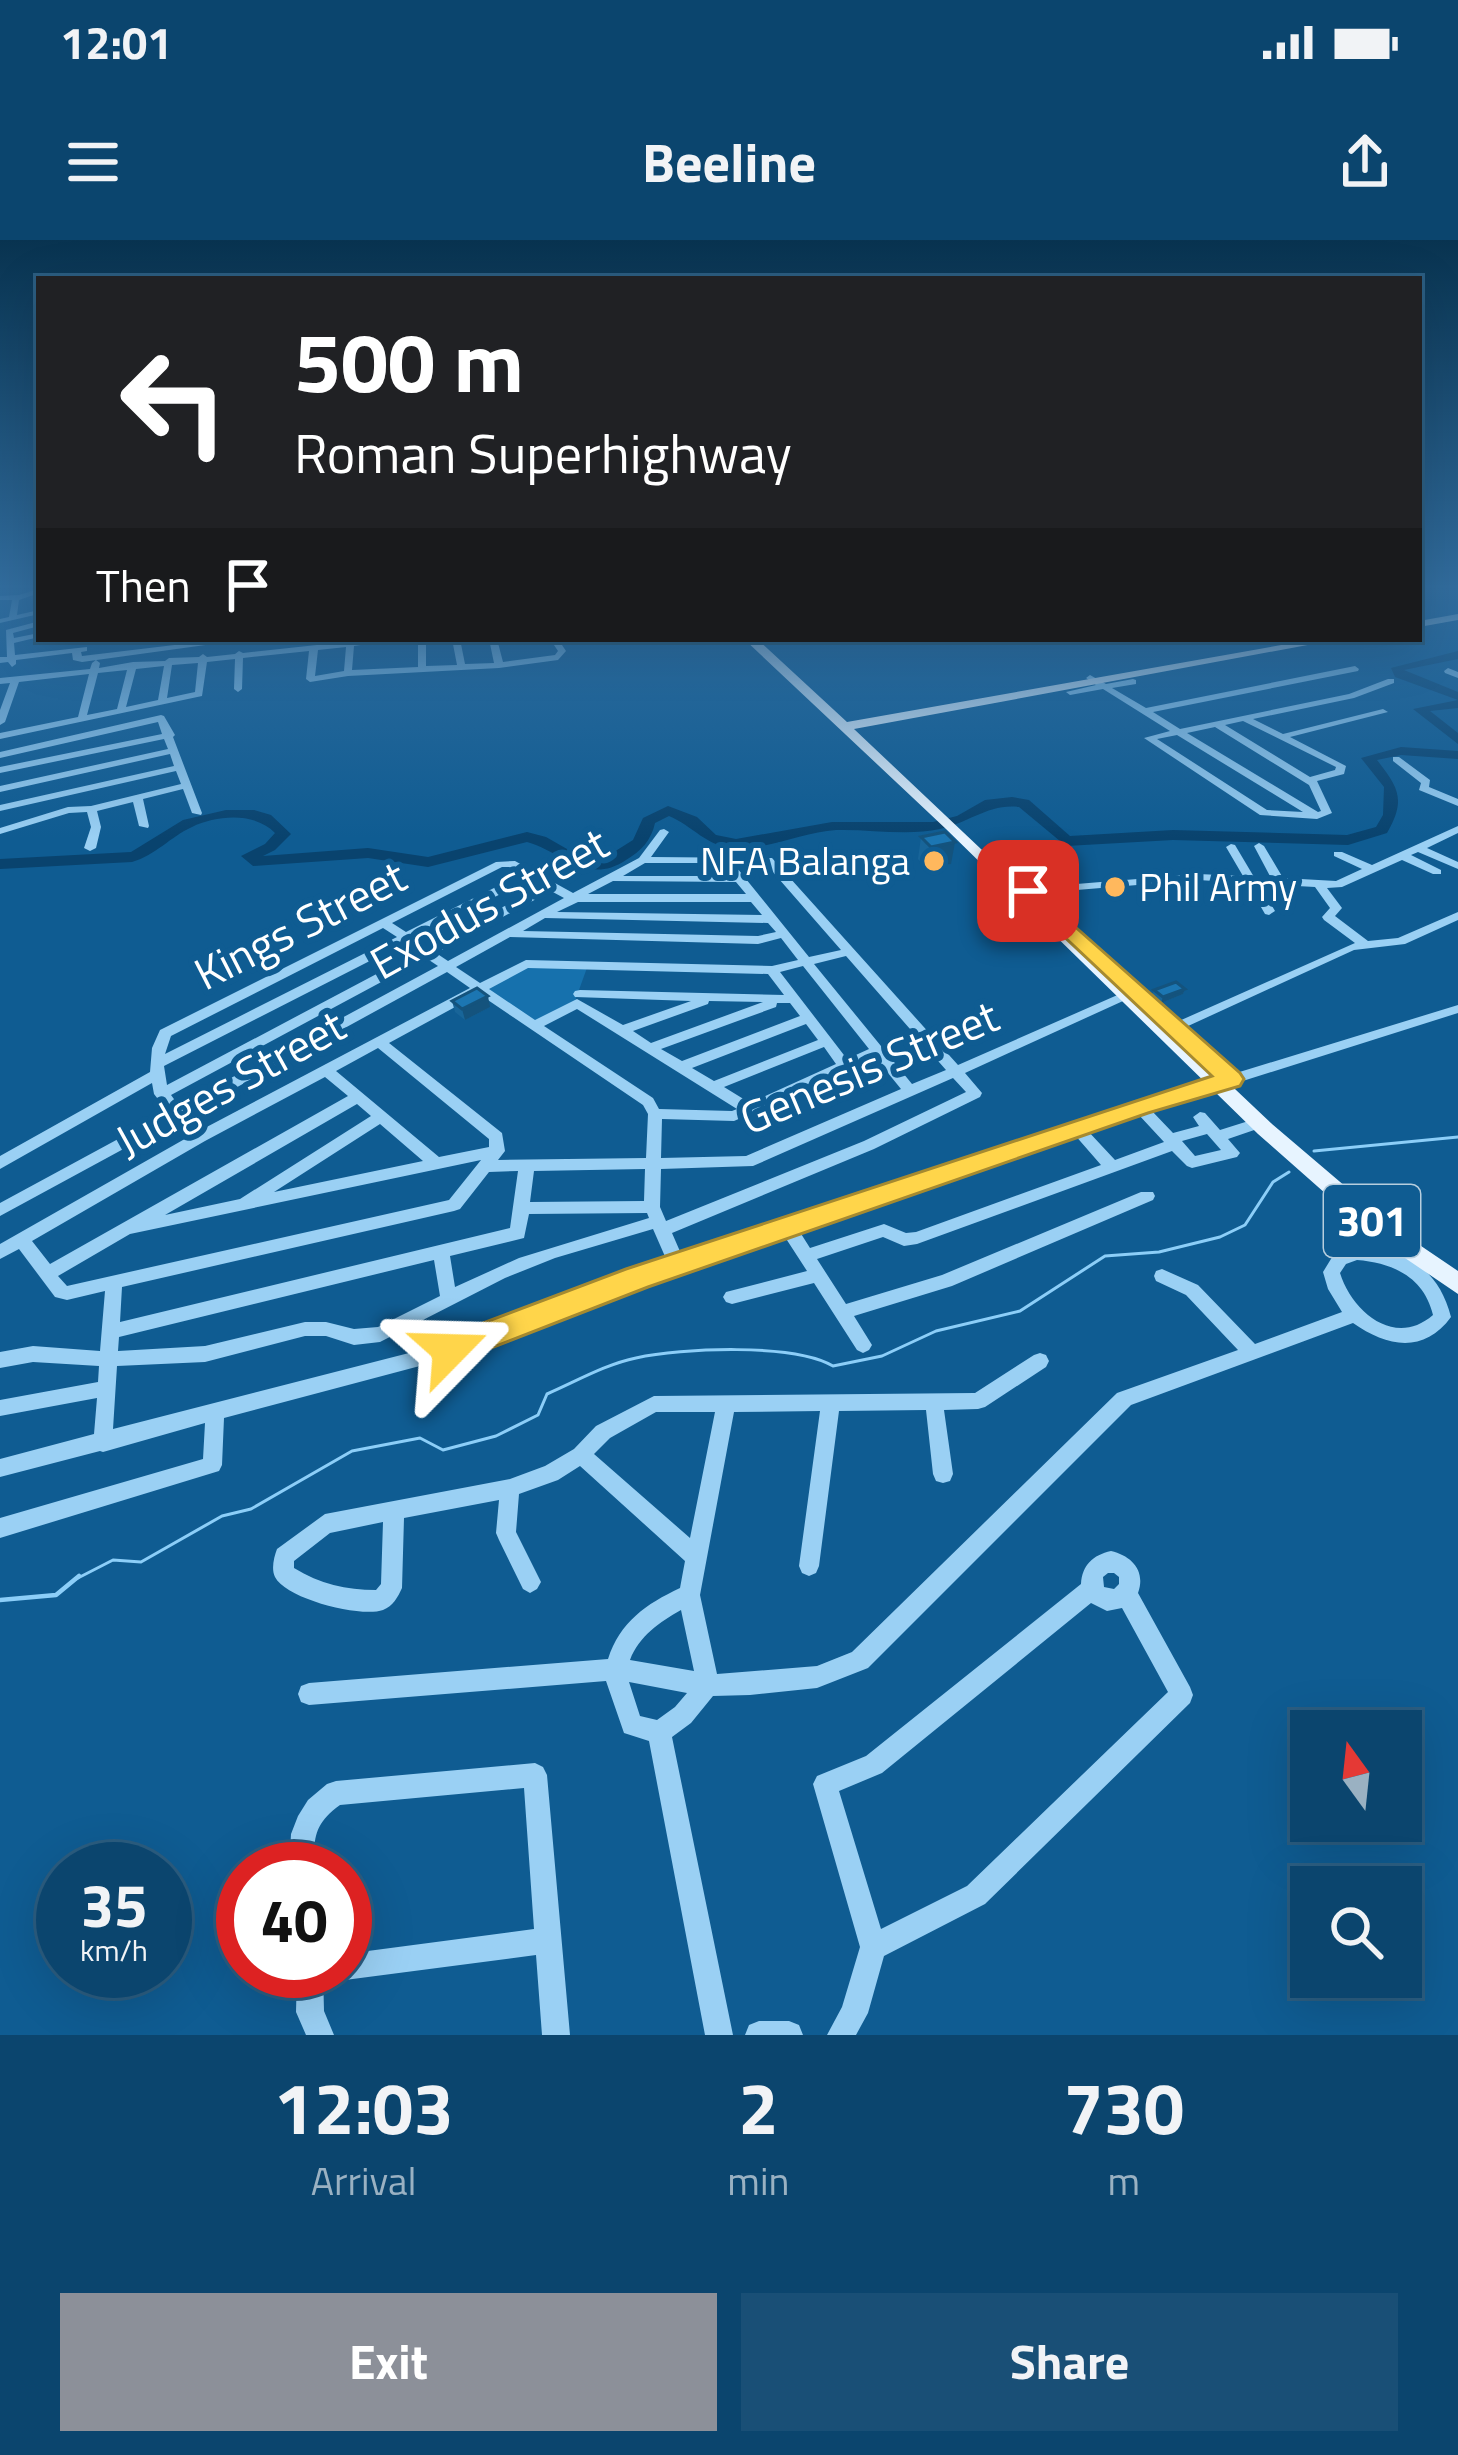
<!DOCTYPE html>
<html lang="en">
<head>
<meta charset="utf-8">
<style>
	:root { --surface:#0b456e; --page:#194f76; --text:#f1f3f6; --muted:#9ab1c2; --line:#2b5d81; --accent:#8c9099 }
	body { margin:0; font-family:"Titillium Web",sans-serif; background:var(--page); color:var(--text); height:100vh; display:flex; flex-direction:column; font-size:45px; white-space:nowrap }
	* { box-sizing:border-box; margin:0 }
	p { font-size:39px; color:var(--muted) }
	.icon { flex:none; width:66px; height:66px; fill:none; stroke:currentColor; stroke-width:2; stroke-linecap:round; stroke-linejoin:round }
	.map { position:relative; height:1795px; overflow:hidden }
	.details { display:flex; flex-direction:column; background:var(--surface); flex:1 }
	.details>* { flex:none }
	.guide { position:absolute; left:36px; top:36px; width:1386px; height:366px; border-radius:0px; box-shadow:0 12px 48px #0002,0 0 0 3px var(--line); background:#202124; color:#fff; overflow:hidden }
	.needle { width:78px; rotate:345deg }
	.tools { position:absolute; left:1290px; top:1470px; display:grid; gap:24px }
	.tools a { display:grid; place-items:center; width:132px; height:132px; border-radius:0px; background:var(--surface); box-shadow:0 12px 48px #0002,0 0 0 3px var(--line); font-size:60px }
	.speed { position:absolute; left:36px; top:1602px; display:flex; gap:24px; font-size:60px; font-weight:700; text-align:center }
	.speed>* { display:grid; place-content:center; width:156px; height:156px; border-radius:50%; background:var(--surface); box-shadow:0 12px 48px #0002,0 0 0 3px var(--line); line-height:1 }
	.speed small { font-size:30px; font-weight:400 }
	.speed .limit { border:18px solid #d22; background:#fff; color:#111 }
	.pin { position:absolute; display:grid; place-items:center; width:102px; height:102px; color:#fff; margin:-51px; border-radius:24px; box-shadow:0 6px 18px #0006 }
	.me { position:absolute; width:132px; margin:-66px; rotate:68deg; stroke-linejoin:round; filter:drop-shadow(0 0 9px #0008) }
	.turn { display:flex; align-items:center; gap:42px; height:252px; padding:0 60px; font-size:54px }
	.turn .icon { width:156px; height:156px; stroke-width:2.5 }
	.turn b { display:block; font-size:84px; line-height:102px }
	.then { display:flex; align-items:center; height:114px; padding:0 60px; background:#0003; gap:24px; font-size:45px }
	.eta { display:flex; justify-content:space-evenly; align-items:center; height:204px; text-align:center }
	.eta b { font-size:72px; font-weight:700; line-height:84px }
	.action { display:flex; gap:24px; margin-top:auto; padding:24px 60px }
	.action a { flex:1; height:138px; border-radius:0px; background:var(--accent); color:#fff; font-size:48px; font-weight:700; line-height:138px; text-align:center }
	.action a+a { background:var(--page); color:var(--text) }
	.status { display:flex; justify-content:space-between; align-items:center; height:84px; padding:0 60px; background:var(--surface); direction:ltr }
	.status svg { height:33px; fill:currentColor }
	header { display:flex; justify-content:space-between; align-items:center; height:156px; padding:0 60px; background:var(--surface); font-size:54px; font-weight:700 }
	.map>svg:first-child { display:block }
</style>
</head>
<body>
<div class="status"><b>12:01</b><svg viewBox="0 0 49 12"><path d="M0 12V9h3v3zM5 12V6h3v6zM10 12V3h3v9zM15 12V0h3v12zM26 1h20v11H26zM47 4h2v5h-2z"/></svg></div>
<header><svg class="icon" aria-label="menu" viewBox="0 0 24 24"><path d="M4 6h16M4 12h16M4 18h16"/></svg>Beeline<svg class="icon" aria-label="share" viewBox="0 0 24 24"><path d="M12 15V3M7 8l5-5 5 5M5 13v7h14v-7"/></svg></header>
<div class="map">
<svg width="1458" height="1795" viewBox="0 0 1458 1795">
	<rect width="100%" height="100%" fill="#0f5c92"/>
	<path fill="#1671ad" d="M527 725H588L575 761 538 783 484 748Z"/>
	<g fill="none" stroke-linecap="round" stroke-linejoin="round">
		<path stroke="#8ccef8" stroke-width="3" d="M1314 911 1458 897
			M76 1339 113 1320 141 1322 222 1276 251 1269 352 1211 420 1198 443 1210 496 1196 538 1175 547 1154C575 1142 606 1124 636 1118 681 1108 794 1103 833 1126L882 1116 936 1091 1020 1071 1105 1016 1159 1012 1220 997 1245 985 1273 942 1289 932"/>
		<path stroke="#8ccef8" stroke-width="4.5" d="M0 1360 56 1355 79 1336"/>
		<path fill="#09436e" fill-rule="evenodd" d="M1458 411V419L1404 430 1458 452V460L1395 437 1391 428Z
			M1458 460V468L1430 471 1458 493V504L1413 469Z
			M1401 507 1458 511V519L1401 515 1377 520C1399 548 1406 560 1387 593L1348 605 1173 600 1066 606 1019 567C990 563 968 583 940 589 907 596 870 589 836 590 803 592 768 610 734 608 707 607 693 586 669 576L655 583C651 601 641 611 626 620 587 646 563 612 527 602L428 627 368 618 253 626 241 616 265 604 275 593C255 572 217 575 192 587 170 597 156 615 132 622L0 629V619L131 612 183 580 226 570H254L271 575 291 594 275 610 263 616 368 608 428 617 527 592 546 597 581 617 598 622 633 600 643 578 668 566 697 577 716 595 736 599 832 582H933L957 576 985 560 1012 557 1029 560 1070 596 1173 590 1347 595 1376 587 1383 575 1384 547 1361 518Z"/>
		<path fill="#9ad0f4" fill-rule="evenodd" d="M39 349V353L19 360 17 375 39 370V374L0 383V379L9 377 12 360H0V356L19 355Z
			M36 382H39V386L13 393 14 398 39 393V397L14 403 15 415 87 407V411L81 412 82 416 225 399H249L82 422 73 420 72 413 16 420V424L12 427 8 422 0 423V417H7L6 390Z
			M373 399H400L354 406 352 430 418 427V399H426V426L457 425 452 399H460L465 424 494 423 489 399H497L503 422 555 415 558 411 550 399H558L566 411 558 420 499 428 348 436 310 442 306 439 309 411 243 418 242 449 238 452 234 449 235 419 207 422 202 456 0 499V493L78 477 89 434 19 442 5 482 0 485V470L10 443 0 444V438L90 429 92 423 96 420 100 423 99 428 133 422 165 421 169 418 199 417 203 414 207 417 235 414 239 411 243 413ZM346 407 344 431 315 436 318 410ZM198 423 195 452 167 458 172 425ZM164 426 158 460 126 467 136 429ZM127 430 117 469 87 475 98 433Z
			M1355 426 1359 429 1358 431 1153 472 1180 489 1349 454 1388 439H1394V443L1354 458 1253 479 1283 494 1383 469 1388 472 1290 497 1346 526 1344 534 1317 541 1332 573 1317 579 1260 575 1144 498 1170 491 1103 449 1070 455 1066 452 1096 445 1086 438 1090 435 1106 444 1133 439 1136 440V444L1112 448 1146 468ZM1243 481 1336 527 1335 530 1310 537 1225 485ZM1215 487 1309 545 1321 571 1318 572 1187 493ZM1177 495 1303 572 1267 570 1157 499Z
			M1448 428 1458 432V438L1445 433 1444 431Z
			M161 475 164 476 175 495 173 497 202 573 201 575 192 573 183 549 143 559 149 586 148 588 139 586 133 562 97 571 101 587 96 608 90 611 84 608 91 587 87 572 69 573 0 594V588L68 567 91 566 181 544 176 531 0 571V565L174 526 170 514 0 552V546L168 509 164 499 0 533V527L162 494 158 482 0 518V512Z
			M1393 517H1399L1430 540 1429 547 1458 559V566L1419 550 1421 543 1393 521Z
			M1458 586V593L1427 608 1458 622V629L1418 612 1411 615 1441 630V634H1433L1402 620 1342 647 1327 648 1342 668 1335 676 1368 701 1398 698 1458 672V680L1405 704 1354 710 1175 792 1168 788 1170 785 1355 703 1324 680 1322 677 1330 668 1315 647 1259 644 1275 671 1269 675 1265 674 1247 643 1198 640 1028 654 1022 651 1028 648 1198 634 1243 636 1226 607 1231 604 1235 605 1254 637 1271 638 1254 606 1259 603 1264 606 1283 638 1336 641 1362 629 1334 616V612H1342L1372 625Z
			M664 589 669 592 651 617 772 618 958 825 1122 753 1127 752 1134 756 965 833 982 853 980 857 874 909 672 993 682 1016 1038 894 1132 865 1134 862H1142L1458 765V773L1151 870 1173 893 1199 886 1193 877 1200 872 1205 873 1220 890 1258 878 1263 879 1265 883 1263 887 1228 899 1240 913 1237 917 1192 928 1187 926 1172 911 917 1004 904 1006 883 997 817 1019 846 1064 942 1035 1141 952H1153L1155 956 1153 960 952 1046 854 1076 872 1105 869 1110 863 1113 857 1110 814 1043 732 1064 726 1062 723 1057 726 1052 807 1031 783 994 602 1057 450 1118 224 1178 222 1225 219 1231 0 1298V1278L203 1219 205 1183 103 1212 100 1211 0 1237V1219L94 1194 97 1158 0 1176V1160L98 1142 99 1126 33 1122 0 1128V1112L33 1106 100 1111 105 1051 67 1060 55 1057 19 1009 0 1019V1004L190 896 175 881 0 976V963L168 872 154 854 152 843 0 929V916L150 832 152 808 160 790 496 622 515 621 573 653 639 618 660 590ZM645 623H721L731 636H623ZM733 623H765L841 710 809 717ZM502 627H509L522 634 406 692 392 683ZM530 639 543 646 427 707 414 698ZM613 641 736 642 746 654H588ZM551 651 564 658 448 721 436 713ZM578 662H751L762 675 557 672ZM545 678 768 683 776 692 758 696 523 691ZM383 688 397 697 165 814 171 796ZM510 697 758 704 781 698 798 720 772 726 526 720 480 743 456 727ZM405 703 418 712 167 845 164 826ZM846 716 946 830 912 844 814 724ZM426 718 438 726 179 866 171 855ZM803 726 869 809 847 819 780 732ZM528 728 768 734 784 755 580 750 575 751 573 754 575 757 691 761 623 785 577 759 535 780 489 749ZM447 732 470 748 201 890 186 875ZM479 754 643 865 648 874 646 918 498 920 505 911 502 893 389 803ZM709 761 763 762 651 803 633 791 708 764ZM777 763H790L800 776 682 821 661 809 776 767ZM577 769 737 869 732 871 659 869 653 858 544 786ZM806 784 818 800 714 841 692 828ZM824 807 836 824 750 863 724 847ZM378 808 489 899V907L439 917 336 831ZM875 817 901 849 746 916 661 918 662 879 734 881 851 830ZM325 837 348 856 50 1024 32 1001 205 901ZM953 838 966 852 864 901 666 981 660 967 661 929 753 926ZM357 864 371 876 240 959 165 975ZM1138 874 1164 902 1115 920 1087 890ZM380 884 423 921 274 952ZM1074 894 1101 925 916 992 906 993 884 984 810 1008 798 989ZM1207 894 1221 910 1195 916 1182 901ZM481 920 449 960 67 1046 58 1036 130 994ZM645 929 644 961 530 962 534 931ZM518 931 510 988 120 1082 122 1047 454 971 460 969 489 932ZM647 973 649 978 519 1018 455 1047 450 1016 524 998 529 974ZM653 989 667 1021 590 1047 448 1103 113 1189 117 1126 205 1122 305 1096H326L354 1105 380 1102 505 1038 555 1018ZM434 1020 440 1056 378 1087 354 1089 326 1082H305L205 1106 118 1111 119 1097Z
			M1357 1006C1406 1011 1438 1027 1451 1077 1424 1114 1387 1107 1353 1083L1131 1165 868 1428 817 1448 750 1455 713 1456 691 1483 672 1497 733 1795H705L649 1501 624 1493 606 1441 309 1465 301 1462 298 1454 301 1446 309 1443 608 1419C620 1382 646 1364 680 1348L685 1321 580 1226 558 1240 519 1254 516 1292 541 1342 537 1349 530 1353 523 1349 499 1300 496 1293 499 1260 404 1278 402 1348C398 1357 393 1366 383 1370 361 1378 286 1359 275 1337 271 1329 274 1317 277 1309L325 1274 510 1239 545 1226 574 1209 596 1186 654 1156 975 1153 1034 1115 1040 1113 1046 1115 1049 1121 1046 1127 985 1167 978 1169 944 1170 953 1234 950 1241 943 1243 936 1241 933 1234 926 1170 839 1171 819 1326 816 1333 809 1336 802 1333 799 1326 820 1171 734 1172 700 1355 717 1434 817 1426 852 1412 1117 1153 1238 1110 1186 1055 1156 1041 1154 1036 1156 1031 1162 1029 1198 1045 1255 1104 1342 1072 1328 1049 1323 1032 1334 1014ZM1357 1020C1393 1023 1424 1037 1433 1075 1395 1108 1352 1072 1340 1033L1346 1024ZM656 1172H715L690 1298 594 1214 610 1198ZM383 1282 381 1344 376 1350C346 1350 320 1344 294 1328V1321L330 1293ZM681 1370 694 1431 630 1420C639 1396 660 1382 681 1370ZM629 1442 687 1453 675 1467 657 1480 640 1476Z
			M1111 1311C1132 1316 1146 1331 1138 1353L1190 1447 1193 1455 1190 1463 985 1664 884 1716 868 1773 856 1795H827L842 1767 860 1707 813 1544 817 1536 866 1516 1081 1344C1082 1325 1093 1315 1111 1311ZM1108 1333H1114L1119 1337V1344L1114 1349 1104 1347 1103 1337ZM1091 1363 1107 1371 1122 1368 1168 1452 967 1646 881 1689 839 1551 882 1533Z
			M535 1523 543 1527 547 1535 570 1795H542L536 1715 345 1740 336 1736 333 1731H345V1714L534 1689 524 1548 340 1565C314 1584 313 1598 315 1629H289L291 1594 298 1576 308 1560 327 1544 336 1541Z
			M297 1731H323L324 1771 334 1795H306L296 1772Z
			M759 1781H789L799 1785 803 1795H745L749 1785Z"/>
		<path fill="#e7f4ff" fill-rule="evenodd" d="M1458 374V380L1419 387V381Z
			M744 399H757L847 482 1315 399H1340L854 489 1272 884 1393 987 1458 1031V1054L1377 999 1258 894 946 589Z"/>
	</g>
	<path fill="#186599" d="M921 597 951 624 927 629 918 619Z
		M1185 749 1183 754 1161 763 1152 755 1154 750Z
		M452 761 490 767 465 780 455 772Z"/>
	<path fill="#14537d" d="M1044 399H1068L1035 405V400Z
		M955 602 951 624 927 629 931 607Z
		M1185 749 1183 754 1161 763 1163 757Z
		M488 756 490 767 465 780 462 769Z"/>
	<path fill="#1c76b2" stroke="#14537d" stroke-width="3" d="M945 592 955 602 931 607 921 597Z
		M1176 742 1185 749 1163 757 1154 750Z
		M477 748 488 756 462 769 452 761Z"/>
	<linearGradient id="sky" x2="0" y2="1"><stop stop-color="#083350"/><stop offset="0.58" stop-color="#316c9d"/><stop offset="1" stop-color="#316c9d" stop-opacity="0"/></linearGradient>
	<rect width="1458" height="598" fill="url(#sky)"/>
	<path fill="#ffd54a" stroke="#a68a30" stroke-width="3" d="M1028 645 1240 833 1244 839 1240 846 1148 873 648 1047 450 1124 438 1120 434 1110 438 1100 626 1029 1212 836 1021 656 1018 651Z"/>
	<g fill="#ffb85d" stroke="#0f5c92" stroke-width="4.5">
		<circle cx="934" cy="621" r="12"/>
		<circle cx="1115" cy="647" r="12"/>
	</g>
	<g text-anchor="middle" stroke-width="12" stroke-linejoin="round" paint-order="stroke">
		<g font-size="39" fill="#fff" stroke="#0f5c92" text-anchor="end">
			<text x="910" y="635">NFA Balanga</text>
			<text x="1139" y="661" text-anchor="start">Phil Army</text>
		</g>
		<rect fill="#0f5c92" stroke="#b7cede" stroke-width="3" x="1324" y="945" width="96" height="72" rx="9"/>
		<g font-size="42" font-weight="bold" fill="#fff">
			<text x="1372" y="996">301</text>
		</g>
		<g font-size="45" fill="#fff" stroke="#0f5c92">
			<text transform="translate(489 663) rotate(-29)" y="16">Exodus Street</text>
			<text transform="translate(300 685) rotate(-27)" y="16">Kings Street</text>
			<text transform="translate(869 827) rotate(-23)" y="16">Genesis Street</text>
			<text transform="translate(230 843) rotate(-29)" y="16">Judges Street</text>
		</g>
	</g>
</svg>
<div class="tools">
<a><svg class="needle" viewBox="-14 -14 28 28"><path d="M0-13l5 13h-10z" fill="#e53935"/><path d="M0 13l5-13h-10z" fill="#9ab1c2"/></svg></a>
<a><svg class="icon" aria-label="search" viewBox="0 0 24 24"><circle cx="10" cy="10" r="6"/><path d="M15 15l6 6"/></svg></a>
</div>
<div class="speed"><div>35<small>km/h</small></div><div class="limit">40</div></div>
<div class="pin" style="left:1028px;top:651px;background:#d93025"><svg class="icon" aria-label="arrive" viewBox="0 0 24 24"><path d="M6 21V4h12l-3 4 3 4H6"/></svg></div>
<svg class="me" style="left:450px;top:1110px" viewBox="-20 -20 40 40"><path d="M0-17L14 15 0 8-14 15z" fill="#ffd54a" stroke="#fff" stroke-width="4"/></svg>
<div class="guide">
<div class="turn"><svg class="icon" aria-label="left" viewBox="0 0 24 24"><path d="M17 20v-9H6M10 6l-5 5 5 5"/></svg><div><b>500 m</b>Roman Superhighway</div></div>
<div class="then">Then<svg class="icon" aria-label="arrive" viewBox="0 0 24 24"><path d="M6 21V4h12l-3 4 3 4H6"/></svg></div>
</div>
</div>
<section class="details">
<div class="eta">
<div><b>12:03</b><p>Arrival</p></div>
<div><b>2</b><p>min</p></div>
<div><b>730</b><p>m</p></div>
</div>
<div class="action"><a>Exit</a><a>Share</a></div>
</section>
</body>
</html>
